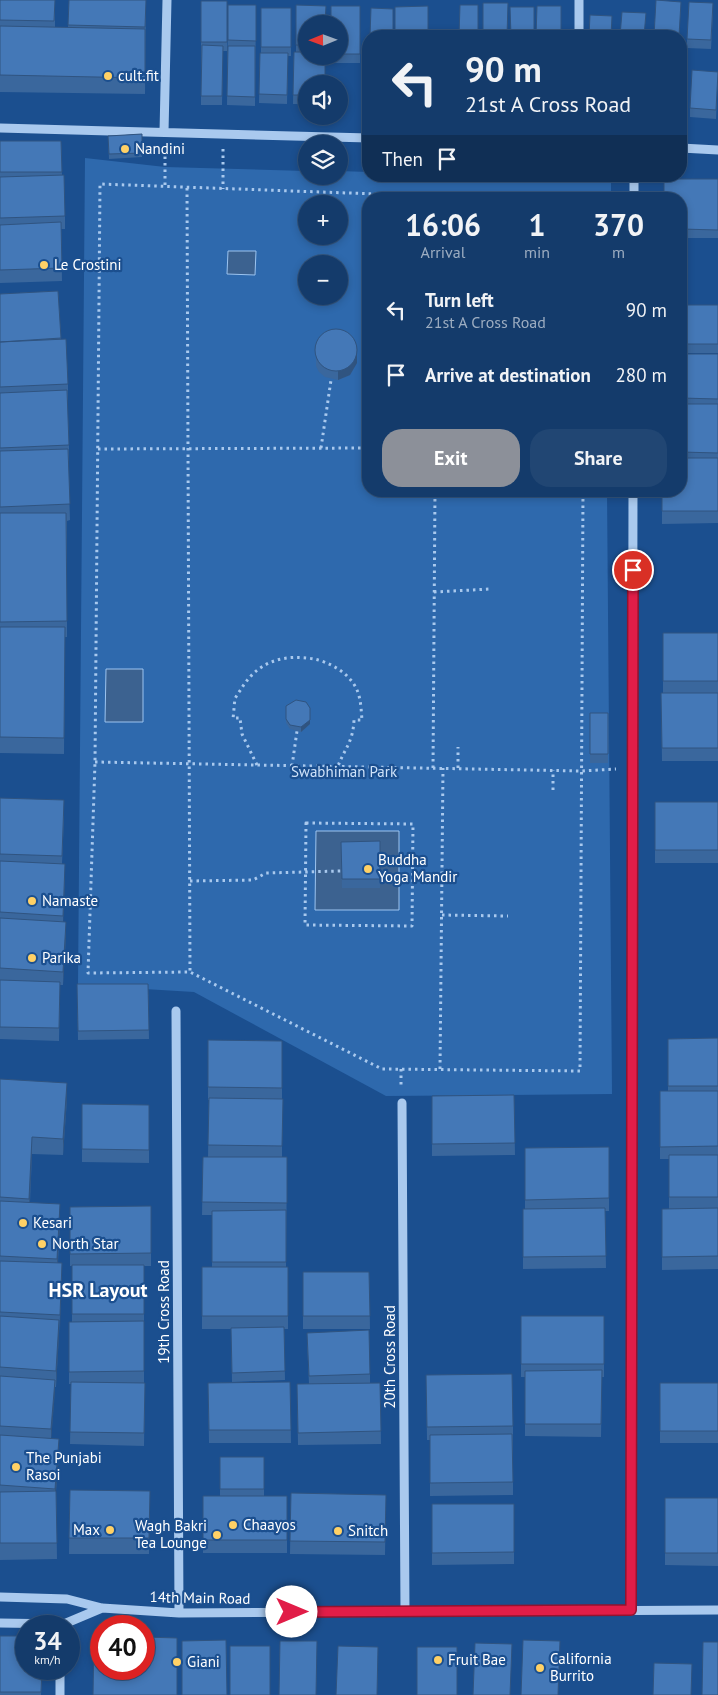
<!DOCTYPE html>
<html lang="en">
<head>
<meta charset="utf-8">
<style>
	:root { --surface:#143b6b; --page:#214673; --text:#f1f3f6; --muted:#9dadc1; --line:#33557e; --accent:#8c9099 }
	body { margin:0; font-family:"PT Sans",sans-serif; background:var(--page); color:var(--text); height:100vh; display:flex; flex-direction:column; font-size:19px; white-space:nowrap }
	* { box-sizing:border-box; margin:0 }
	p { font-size:16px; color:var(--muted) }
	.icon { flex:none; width:28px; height:28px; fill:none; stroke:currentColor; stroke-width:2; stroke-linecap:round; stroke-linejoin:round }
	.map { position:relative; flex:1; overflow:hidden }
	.drawer { position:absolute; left:362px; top:192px; width:325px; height:305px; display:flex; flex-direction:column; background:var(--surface); border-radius:20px; box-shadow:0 2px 8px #0003,0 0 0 1px var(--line) }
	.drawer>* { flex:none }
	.banner { position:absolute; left:362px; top:30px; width:325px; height:152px; border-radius:20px; box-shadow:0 2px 8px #0003,0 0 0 1px var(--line); background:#143b6b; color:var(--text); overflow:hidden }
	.needle { width:32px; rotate:269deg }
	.buttons { position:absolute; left:298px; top:15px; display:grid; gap:10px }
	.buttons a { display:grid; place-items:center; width:50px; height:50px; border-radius:50%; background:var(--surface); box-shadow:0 2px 8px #0003,0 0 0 1px var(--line); font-size:25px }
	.speed { position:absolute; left:15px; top:1615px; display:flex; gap:10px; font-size:25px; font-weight:700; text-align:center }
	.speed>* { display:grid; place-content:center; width:65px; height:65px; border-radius:50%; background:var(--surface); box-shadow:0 2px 8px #0003,0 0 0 1px var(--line); line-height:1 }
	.speed small { font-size:12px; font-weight:400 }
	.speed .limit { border:8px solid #d22; background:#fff; color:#111 }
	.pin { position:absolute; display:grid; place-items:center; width:42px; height:42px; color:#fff; margin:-21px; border:2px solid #fff; border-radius:50%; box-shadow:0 1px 5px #0007 }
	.me { position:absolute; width:55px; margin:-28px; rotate:90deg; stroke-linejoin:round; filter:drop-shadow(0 0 4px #0008) }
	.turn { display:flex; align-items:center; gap:18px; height:105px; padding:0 20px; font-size:22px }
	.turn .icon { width:65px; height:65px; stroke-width:2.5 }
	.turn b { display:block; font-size:35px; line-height:42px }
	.then { display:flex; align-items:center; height:48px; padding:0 20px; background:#0003; gap:10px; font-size:19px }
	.eta { display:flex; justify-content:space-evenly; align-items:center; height:85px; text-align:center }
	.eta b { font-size:30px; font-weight:700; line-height:35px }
	.action { display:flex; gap:10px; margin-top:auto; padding:10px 20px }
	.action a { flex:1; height:58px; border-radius:20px; background:var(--accent); color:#fff; font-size:20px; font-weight:700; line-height:58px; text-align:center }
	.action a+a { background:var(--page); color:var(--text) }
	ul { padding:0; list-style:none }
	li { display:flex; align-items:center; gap:15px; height:65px; padding:0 20px }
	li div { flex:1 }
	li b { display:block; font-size:19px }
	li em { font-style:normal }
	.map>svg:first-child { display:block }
</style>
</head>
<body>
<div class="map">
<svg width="718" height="1695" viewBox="0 0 718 1695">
	<rect width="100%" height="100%" fill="#1b4f8f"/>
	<path fill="#2e69ad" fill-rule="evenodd" d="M85 158 165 167 306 171V176H339V171L369 172V176H611V199H369V491H607L612 1094 386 1096 194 992 78 985ZM306 204H339V236H306ZM306 264H339V296H306Z"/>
	<path fill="#3c6290" stroke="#9cc4f0" d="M228 251H256L255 275 227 274Z
		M106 669H143V722H105Z
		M316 831H399V910H315Z"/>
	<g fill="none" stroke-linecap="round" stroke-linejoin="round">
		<path stroke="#a9c9ee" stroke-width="3" stroke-dasharray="2.5 4" stroke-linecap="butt" d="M223 149V189
			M165 150V187
			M187 188 190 972
			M514 199 100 184 95 762 88 973 190 972 382 1069 580 1071 583 491
			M584 199V194H600V199
			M321 448 331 380
			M98 449 369 448
			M434 592 490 589
			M95 762 581 771 616 769
			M257 765 242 734 240 718H233C234 712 234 705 235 699 237 694 241 690 243 686 260 660 286 654 314 659 329 662 347 672 355 686 361 696 361 709 362 720H354C353 742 345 748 338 766
			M292 766 297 731
			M433 768 435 491
			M458 768V747
			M553 790V770
			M306 823 413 824 412 926 305 925Z
			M190 881 253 880 266 873 341 871
			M442 915 508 916
			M401 1069V1086
			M440 1069 443 768"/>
		<path stroke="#a9c9ee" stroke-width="9" d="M579 0V36
			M0 128 369 138
			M164 132 167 0
			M681 148 718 150
			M634 199V177
			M176 1011 179 1613
			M402 1103 405 1611
			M0 1597 67 1599 102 1608 179 1613 718 1610
			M631 1611 633 491
			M0 1623 64 1624 102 1608
			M60 1695V1669"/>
	</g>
	<path fill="#3a679d" d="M0 0H55V27H68L69 0H146L145 94 0 92Z
		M201 1H227V51H223L222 105H201Z
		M228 5H256L255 106 227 105Z
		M296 5 306 24V104H293L294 52H296Z
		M360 6V63H331V56H339V24Z
		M261 8H291V56H288L287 104 259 103 260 53H261Z
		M713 12 711 49 687 48V39Z
		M364 60H369V100H364Z
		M718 72 716 119 690 117V108Z
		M142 134V157L109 159 108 136Z
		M0 141H61L62 175 65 216V229H61L62 281 0 283Z
		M718 179V238H681V199Z
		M58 291 61 340 68 384V400H67L69 445V461H68L70 520 67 521V637H65L64 754 0 753V294Z
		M681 305H718V353H681Z
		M316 343 357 363 350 375 338 380 325 377 319 372 316 366Z
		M681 354H718V523L662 524V491H681Z
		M663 633H718V761H662L661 693H663Z
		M286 706 310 724 301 732 290 729 286 723Z
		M590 713H608V763H590Z
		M0 798 64 816 62 864 65 877 63 922 66 935 63 985H60L59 1041 0 1039Z
		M655 802H718V863H655Z
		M380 841V888H342L341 842Z
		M77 984H148L149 1039 78 1040Z
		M718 1038V1269L662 1270V1209H669V1159H660V1091H668V1039Z
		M282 1041V1157H287L286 1267H288V1329H284L285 1380 232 1382 231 1329H202V1267H212V1215H202L203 1157H208L209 1100H208V1087Z
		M0 1079 67 1099 63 1155 32 1154 30 1202 60 1220 58 1263 62 1280 56 1387H55L51 1439 59 1455 56 1491 57 1559 0 1560Z
		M514 1095 515 1155 432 1156V1096Z
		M82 1104 149 1105V1163L82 1162Z
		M609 1147V1211H605L606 1268 523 1269V1209H525V1148Z
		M151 1206V1266H144V1383H145L144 1446 70 1444 71 1384H69V1322H72V1266H70V1207Z
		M303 1272H369L370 1329H303Z
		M521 1316H604V1377H602L601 1437 525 1436V1377H521Z
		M307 1341 370 1374V1383H380L381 1444 298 1445 297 1384H309Z
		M426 1375 513 1426V1495L430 1496V1440H427Z
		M290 1382 291 1443H209L208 1383Z
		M660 1383H718V1443H660Z
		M220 1457H264V1496H287V1553H203V1496H220Z
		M70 1490 150 1491 149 1554H69Z
		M291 1493 386 1495 385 1555 290 1554Z
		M665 1498H718V1566L665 1565Z
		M432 1504H514V1564L432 1565Z
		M0 1636 42 1669 41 1695H0Z"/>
	<path fill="#305480" d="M357 354V363L350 375 338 380V371Z
		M310 720V724L301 732V727Z
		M65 864V877L63 928V916Z
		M66 922V935L63 985V972Z
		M67 1083V1099L63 1155V1139Z
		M32 1137V1154L29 1215V1199Z
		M60 1204V1220L57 1275V1259Z
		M62 1263V1280L60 1331V1315Z
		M59 1320V1336L56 1387V1371Z
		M55 1380V1392L51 1442V1429Z
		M59 1439V1455L55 1505V1489Z"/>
	<path fill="#4478b7" stroke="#305480" d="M0 0H55L54 21 0 20Z
		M69 0H146L145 27 68 25Z
		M656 0 681 2 679 36H654Z
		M201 1H227V42H201Z
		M689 2 713 3 711 40 687 39Z
		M483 3H508L507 36H483Z
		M228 5H256V41L228 40Z
		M296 5 326 6 325 24H306V45H296Z
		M460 5H478V36H459Z
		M331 6H360V54H339V24H331Z
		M428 6V36H395V7Z
		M537 6H561V36H536Z
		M510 7H534V36H511Z
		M261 8H291V47H261Z
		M371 8 393 9V36H370Z
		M622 12 646 13 644 36H620Z
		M590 15 612 16 611 36H589Z
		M0 26 145 29V78L0 75Z
		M202 45 223 46 222 96H201Z
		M228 46H255V97L227 96Z
		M294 52H306V56H325V84H306V95H293Z
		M260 53H288L287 95 259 94Z
		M364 60H369V91H364Z
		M692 70 718 72 716 110 690 108Z
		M142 134V153L109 154 108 136Z
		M0 141H61L62 172H0Z
		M64 175 65 216 0 218V177Z
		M664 179H718V230L681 229V199H664Z
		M591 198H606V199H591Z
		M61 222 62 268 0 270V225Z
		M58 291 61 338 0 342V294Z
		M681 305H718V344H681Z
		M315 350a21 21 0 1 1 42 0a21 21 0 1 1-42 0Z
		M66 339 68 384 0 387V342Z
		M681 354H718V399L681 398Z
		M67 390 69 445 0 448V393Z
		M681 404H718V453L681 452Z
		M68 449 70 504 0 507V451Z
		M681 458H718V511H662V491H681Z
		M0 513H66L67 621 0 622Z
		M0 627H65L64 738 0 737Z
		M663 633H718V681H663Z
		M661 693H718V748H662Z
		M296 700 306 702 310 708V720L301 727 290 725 286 719V706Z
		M590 713H608V754H590Z
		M0 798 64 800 62 856 0 854Z
		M655 802H718V850H655Z
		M380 841V879H342L341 842Z
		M0 861 65 864 63 916 0 912Z
		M0 918 66 922 63 972 0 968Z
		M0 980 60 982 59 1028 0 1027Z
		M77 984H148L149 1030 78 1031Z
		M718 1038V1086H668V1039Z
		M208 1040 282 1041V1088L208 1087Z
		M0 1079 67 1083 63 1139 32 1137 29 1199 0 1197Z
		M660 1091H718V1146L660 1147Z
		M514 1095 515 1143 432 1144V1096Z
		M209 1098 283 1099 282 1146 208 1145Z
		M82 1104 149 1105V1150L82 1149Z
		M609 1147V1198L525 1200V1148Z
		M669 1155H718V1197H669Z
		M203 1157H287V1203L202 1202Z
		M0 1201 60 1204 57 1259 0 1256Z
		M151 1206V1253L70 1254V1207Z
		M605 1208 606 1256 523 1257V1209Z
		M718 1208V1256L662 1257V1209Z
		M286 1210V1262H212V1211Z
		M0 1261 62 1263 60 1315 0 1312Z
		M72 1265H144V1314H72Z
		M202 1267H288V1316H202Z
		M303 1272H369L370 1316H303Z
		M0 1316 59 1320 56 1371 0 1367Z
		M521 1316H604V1364H521Z
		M144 1321V1371L69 1372V1322Z
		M284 1327 285 1371 232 1373 231 1328Z
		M369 1330 370 1374 309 1376 307 1333Z
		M602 1370 601 1424H525V1371Z
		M512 1374 513 1426 427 1427 426 1375Z
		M0 1376 55 1380 51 1429 0 1426Z
		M71 1382 145 1383 144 1433 70 1432Z
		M290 1382 291 1430H209L208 1383Z
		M380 1383 381 1431 298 1433 297 1384Z
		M660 1383H718V1431H660Z
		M512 1434 513 1482 430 1483V1435Z
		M0 1435 59 1439 55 1489 0 1485Z
		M220 1457H264V1489H220Z
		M70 1490 150 1491 149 1538H69Z
		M56 1491 57 1543H0V1492Z
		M291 1493 386 1495 385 1542 290 1541Z
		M203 1496H287V1540H203Z
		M665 1498H718V1553H665Z
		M432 1504H514V1552L432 1553Z
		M0 1636H26V1669H42L41 1692H0Z
		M94 1637H101V1669H144V1637L177 1638V1695H93Z
		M226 1640 227 1695H182V1641Z
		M523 1640 560 1641 558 1695H521Z
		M280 1641H317L316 1695H279Z
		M703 1642H718V1695H702Z
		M475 1643 512 1644 510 1695H473Z
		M230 1646H270V1695H230Z
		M338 1646 378 1647 377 1695H336Z
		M417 1647H457V1695H417Z
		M654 1663 692 1664 691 1695H653Z"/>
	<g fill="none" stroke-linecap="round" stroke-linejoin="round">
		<defs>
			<path id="route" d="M292 1612 631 1610 633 570"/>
		</defs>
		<use href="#route" stroke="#92132f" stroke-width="12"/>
		<use href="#route" stroke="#e11d48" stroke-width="9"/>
	</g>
	<g fill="#ffd166" stroke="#1b4f8f" stroke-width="2">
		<circle cx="108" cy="76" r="5"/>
		<circle cx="125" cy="149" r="5"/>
		<circle cx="44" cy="265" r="5"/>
		<circle cx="368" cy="869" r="5"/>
		<circle cx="32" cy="901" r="5"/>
		<circle cx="32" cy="958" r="5"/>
		<circle cx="23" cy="1223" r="5"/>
		<circle cx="42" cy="1244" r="5"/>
		<circle cx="16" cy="1467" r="5"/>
		<circle cx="233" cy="1525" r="5"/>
		<circle cx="110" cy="1530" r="5"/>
		<circle cx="338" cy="1531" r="5"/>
		<circle cx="217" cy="1535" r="5"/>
		<circle cx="438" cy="1660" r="5"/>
		<circle cx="177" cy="1662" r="5"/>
		<circle cx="540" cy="1668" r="5"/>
	</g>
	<g text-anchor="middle" stroke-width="4.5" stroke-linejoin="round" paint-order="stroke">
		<g font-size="15" fill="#fff" stroke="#1b4f8f" text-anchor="start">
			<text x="118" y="81">cult.fit</text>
			<text x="135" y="154">Nandini</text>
			<text x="54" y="270">Le Crostini</text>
			<text x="378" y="865">Buddha<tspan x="378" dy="17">Yoga Mandir</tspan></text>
			<text x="42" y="906">Namaste</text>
			<text x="42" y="963">Parika</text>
			<text x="33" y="1228">Kesari</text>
			<text x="52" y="1249">North Star</text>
			<text x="26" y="1463">The Punjabi<tspan x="26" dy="17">Rasoi</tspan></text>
			<text x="243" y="1530">Chaayos</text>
			<text x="207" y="1531" text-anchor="end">Wagh Bakri<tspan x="207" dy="17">Tea Lounge</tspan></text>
			<text x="100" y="1535" text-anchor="end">Max</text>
			<text x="348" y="1536">Snitch</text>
			<text x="550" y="1664">California<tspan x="550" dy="17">Burrito</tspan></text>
			<text x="448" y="1665">Fruit Bae</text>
			<text x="187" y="1667">Giani</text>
		</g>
		<g font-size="15" fill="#cfe3fa" stroke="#1b4f8f">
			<text x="344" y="777">Swabhiman Park</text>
		</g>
		<g font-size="15" fill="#fff" stroke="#1b4f8f">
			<text transform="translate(164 1312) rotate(-90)" y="5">19th Cross Road</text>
			<text transform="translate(390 1357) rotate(-90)" y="5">20th Cross Road</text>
			<text transform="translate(200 1598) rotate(1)" y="5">14th Main Road</text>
		</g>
		<g font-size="20" font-weight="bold" fill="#fff" stroke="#1b4f8f">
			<text x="98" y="1297">HSR Layout</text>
		</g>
	</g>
</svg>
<div class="buttons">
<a><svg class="needle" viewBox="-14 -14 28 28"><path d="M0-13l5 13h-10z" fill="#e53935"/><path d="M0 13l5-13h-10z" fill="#9dadc1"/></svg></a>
<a><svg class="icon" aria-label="sound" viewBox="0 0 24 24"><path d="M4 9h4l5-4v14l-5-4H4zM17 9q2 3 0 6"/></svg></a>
<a><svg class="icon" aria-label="layers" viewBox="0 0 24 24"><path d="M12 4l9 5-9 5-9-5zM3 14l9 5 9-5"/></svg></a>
<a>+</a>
<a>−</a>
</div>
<div class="speed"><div>34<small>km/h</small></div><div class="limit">40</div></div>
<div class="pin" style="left:633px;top:570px;background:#d93025"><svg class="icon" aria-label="arrive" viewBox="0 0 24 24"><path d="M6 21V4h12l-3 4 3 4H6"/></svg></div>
<svg class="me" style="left:292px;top:1612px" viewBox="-20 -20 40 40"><circle r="19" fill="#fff"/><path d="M0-13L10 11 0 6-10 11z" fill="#e11d48"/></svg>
<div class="banner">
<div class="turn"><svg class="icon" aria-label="left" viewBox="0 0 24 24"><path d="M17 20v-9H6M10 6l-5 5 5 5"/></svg><div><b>90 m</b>21st A Cross Road</div></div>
<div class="then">Then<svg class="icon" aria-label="arrive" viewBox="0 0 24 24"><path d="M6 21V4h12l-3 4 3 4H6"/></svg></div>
</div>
<section class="drawer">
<div class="eta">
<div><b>16:06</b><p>Arrival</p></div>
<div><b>1</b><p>min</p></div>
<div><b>370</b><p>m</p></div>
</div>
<ul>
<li><svg class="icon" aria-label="left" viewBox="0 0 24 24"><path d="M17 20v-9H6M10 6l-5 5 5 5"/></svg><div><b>Turn left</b><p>21st A Cross Road</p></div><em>90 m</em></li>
<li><svg class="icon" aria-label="arrive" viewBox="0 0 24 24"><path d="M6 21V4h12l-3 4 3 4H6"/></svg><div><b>Arrive at destination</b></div><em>280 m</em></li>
</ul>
<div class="action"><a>Exit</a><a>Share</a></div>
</section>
</div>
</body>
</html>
